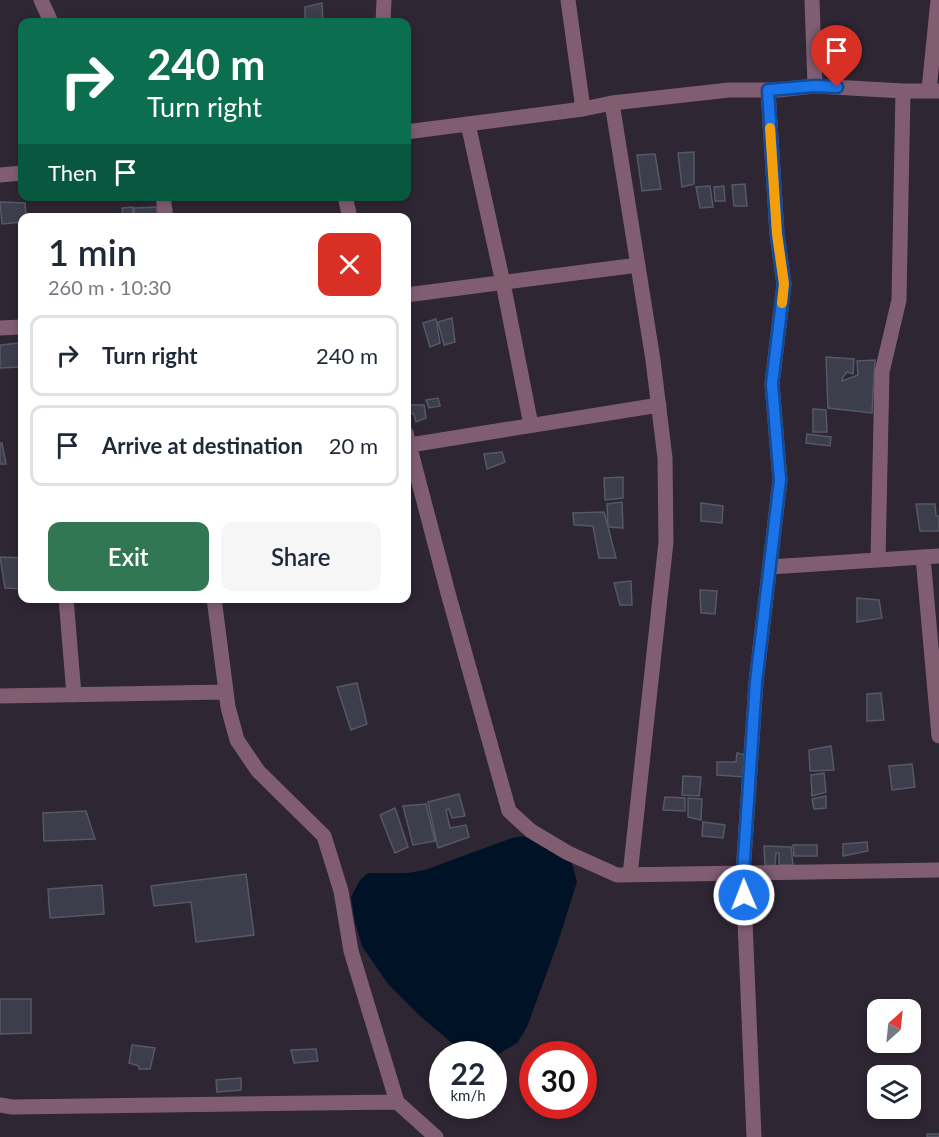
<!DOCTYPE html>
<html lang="en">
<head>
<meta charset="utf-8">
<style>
	:root { --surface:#fff; --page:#f6f6f7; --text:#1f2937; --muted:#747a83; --line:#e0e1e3; --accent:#327754 }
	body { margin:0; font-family:Lato,sans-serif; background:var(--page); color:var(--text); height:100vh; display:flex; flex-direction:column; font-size:22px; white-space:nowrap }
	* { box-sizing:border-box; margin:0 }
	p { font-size:20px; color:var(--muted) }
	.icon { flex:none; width:33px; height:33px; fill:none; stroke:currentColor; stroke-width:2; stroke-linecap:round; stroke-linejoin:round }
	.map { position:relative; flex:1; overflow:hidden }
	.side { position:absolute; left:18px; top:213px; width:393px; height:390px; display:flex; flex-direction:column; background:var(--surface); border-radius:12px; box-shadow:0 3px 9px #0003 }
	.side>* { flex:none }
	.hud { position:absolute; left:18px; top:18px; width:393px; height:183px; border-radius:12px; box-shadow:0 3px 9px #0003; background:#0b6e4f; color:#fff; overflow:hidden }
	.needle { width:39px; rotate:27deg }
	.tools { position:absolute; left:867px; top:999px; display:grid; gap:12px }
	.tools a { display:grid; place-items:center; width:54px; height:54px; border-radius:12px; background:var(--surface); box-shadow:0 3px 9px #0003; font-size:30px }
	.speed { position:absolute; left:429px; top:1041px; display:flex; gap:12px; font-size:30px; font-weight:700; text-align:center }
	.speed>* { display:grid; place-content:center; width:78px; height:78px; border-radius:50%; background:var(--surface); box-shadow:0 3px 9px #0003; line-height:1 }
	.speed small { font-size:15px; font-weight:400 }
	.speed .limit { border:9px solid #d22; background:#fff; color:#111 }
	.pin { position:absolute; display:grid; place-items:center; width:51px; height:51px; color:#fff; margin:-62px -26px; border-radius:50% 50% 50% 0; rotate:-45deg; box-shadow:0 0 6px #0007 }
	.pin .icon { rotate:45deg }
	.me { position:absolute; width:66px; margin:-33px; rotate:359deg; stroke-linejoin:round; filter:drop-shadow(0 0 4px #0008) }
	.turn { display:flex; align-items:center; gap:21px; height:126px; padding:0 30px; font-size:27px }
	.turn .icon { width:78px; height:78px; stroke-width:2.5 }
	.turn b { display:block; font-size:42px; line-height:51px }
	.then { display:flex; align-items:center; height:57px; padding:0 30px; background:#0003; gap:12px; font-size:22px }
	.round { display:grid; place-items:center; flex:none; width:63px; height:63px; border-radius:12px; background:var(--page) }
	.headline { display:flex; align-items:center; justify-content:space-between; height:102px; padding:0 30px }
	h1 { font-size:36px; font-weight:600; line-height:45px }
	.action { display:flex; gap:12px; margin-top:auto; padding:12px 30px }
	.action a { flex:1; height:69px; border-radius:12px; background:var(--accent); color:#fff; font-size:24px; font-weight:600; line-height:69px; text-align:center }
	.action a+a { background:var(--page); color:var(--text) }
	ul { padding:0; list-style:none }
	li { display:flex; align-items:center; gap:18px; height:81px; margin:0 12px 9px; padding:0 18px; border:3px solid var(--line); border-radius:12px }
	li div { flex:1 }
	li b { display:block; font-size:22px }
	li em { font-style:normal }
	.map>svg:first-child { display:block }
</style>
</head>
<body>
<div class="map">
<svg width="939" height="1137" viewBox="0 0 939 1137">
	<rect width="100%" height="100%" fill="#2e2633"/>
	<path fill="#001225" d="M523 836 540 842 572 863 577 882 558 942 527 1027 517 1043 499 1054H482L453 1044 419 1015 388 984 362 946 355 922 351 897 360 880 368 873H408L425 870 512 838Z"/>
	<path fill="#3c3e4c" stroke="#565867" stroke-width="1.5" d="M322 3 323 22H305V7Z
		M694 152V184L682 187 678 153Z
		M655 154 661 189 642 191 637 155Z
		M745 184 747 206H734L732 185Z
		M710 186 713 207 700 208 696 187Z
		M724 186 725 201H715L714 187Z
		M0 202 25 203 26 218H22V222L2 224Z
		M133 207V218H123L122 208Z
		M157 207V218H135L134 208Z
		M452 318 455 342 444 345 438 322Z
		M436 319 440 343 430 347 423 323Z
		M19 343 21 367 0 368V345Z
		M826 357 854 359 853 374 847 372 843 377 842 381 858 375 857 361 875 360 872 413 828 408Z
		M438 398 440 406 429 408 426 400Z
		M407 405H424L426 418 416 422 414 414 409 413Z
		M813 409 826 410 827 432H813Z
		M807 434 831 437 830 446 806 443Z
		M0 443H2L6 464H0Z
		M502 452 505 462 487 469 484 454Z
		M623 477V498L605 500 604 478Z
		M622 502 623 528 608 527 607 504Z
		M701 503 723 506 722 523 701 521Z
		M916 504H935L936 516H939V531H920Z
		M604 512 608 527 616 558H599L593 526 574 525 573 513Z
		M0 557 22 558V589L5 588Z
		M631 581 632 605H620L614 583Z
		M700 590 717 591 715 614 701 613Z
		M857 598 879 600 882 618 857 622Z
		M357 683 367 724 351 730 337 687Z
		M881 693 884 720 867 721V694Z
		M831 746 834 770 810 771 809 750Z
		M737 753 747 755 745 777 717 775V762H736Z
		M912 764 915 787 892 790 889 766Z
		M824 773 826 792 812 796 811 775Z
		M683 776 701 777 699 796 682 795Z
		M459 794 465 816 452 818 449 809 446 810 450 828 466 825 469 837 438 848 428 802Z
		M826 796V808L814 809 812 799Z
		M665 797 685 798V811L663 810Z
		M688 798 702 799 701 820 688 817Z
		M426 804 435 841 413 845 403 806Z
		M395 808 408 847 395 853 380 815Z
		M86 811 95 839 44 841 43 813Z
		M703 822 725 825 723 838 702 836Z
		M867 842 868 851 843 856V844Z
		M793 845H817V856H794Z
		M764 846 791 847 793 865H779V853H776L775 865 765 866Z
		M246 874 254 935 196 942 191 902 154 906 151 886Z
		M102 885 104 914 50 918 48 889Z
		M0 999H31V1033L0 1034Z
		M132 1045 155 1048 150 1069H139V1066L129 1063Z
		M316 1049 318 1061 294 1063 291 1050Z
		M241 1078V1090L217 1092 216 1080Z
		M927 1134H939V1137H927Z"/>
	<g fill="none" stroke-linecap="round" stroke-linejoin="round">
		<path stroke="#815d72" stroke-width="15" d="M41 0 51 22
			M568 0 583 109
			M812 0 815 86
			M383 22 384 0
			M929 90 938 0
			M612 103 653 360 665 458 666 542 630 875
			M468 124 503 283 531 425
			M406 132 583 109 612 103 729 90H778L815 86 903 91H939
			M0 175 22 173
			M163 196 166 218
			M345 196 350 218
			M406 295 638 265
			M0 328 22 327
			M406 433 448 593 509 811 531 831 568 853 617 875 939 870
			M410 445 659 405
			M923 557 939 736
			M878 559 882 372 899 300 903 91
			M770 567 939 556
			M66 598 74 695
			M214 598 228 707 237 740 258 771 324 836 341 891 351 951 397 1102 436 1137
			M0 696 226 692
			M0 1105 12 1107 397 1102
			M754 1137 743 873 756 682 780 480 772 384 784 284 777 234 768 91"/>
	</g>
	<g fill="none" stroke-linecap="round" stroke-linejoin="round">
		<defs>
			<path id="route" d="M744 895 743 873 756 682 780 480 772 384 784 284 777 234 768 90 815 86 837 87"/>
		</defs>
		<use href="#route" stroke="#114b97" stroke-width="15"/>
		<use href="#route" stroke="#1a73e8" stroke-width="10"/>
		<path stroke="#f59e0b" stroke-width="10" d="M770 128 777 234 784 284 782 303"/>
	</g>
</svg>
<div class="tools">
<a><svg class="needle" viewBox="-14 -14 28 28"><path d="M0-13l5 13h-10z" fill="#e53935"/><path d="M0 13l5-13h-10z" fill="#747a83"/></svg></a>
<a><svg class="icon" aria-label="layers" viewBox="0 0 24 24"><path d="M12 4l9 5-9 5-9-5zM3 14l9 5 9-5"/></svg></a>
</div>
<div class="speed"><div>22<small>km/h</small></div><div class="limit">30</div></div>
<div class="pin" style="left:837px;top:87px;background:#d93025"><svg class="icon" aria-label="arrive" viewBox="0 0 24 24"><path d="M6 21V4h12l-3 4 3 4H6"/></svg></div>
<svg class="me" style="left:744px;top:895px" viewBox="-20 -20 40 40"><circle r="17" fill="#1a73e8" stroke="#fff" stroke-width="3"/><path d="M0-11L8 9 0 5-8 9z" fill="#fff"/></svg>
<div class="hud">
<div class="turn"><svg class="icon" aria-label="right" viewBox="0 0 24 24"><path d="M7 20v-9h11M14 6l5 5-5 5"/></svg><div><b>240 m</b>Turn right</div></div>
<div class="then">Then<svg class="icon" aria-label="arrive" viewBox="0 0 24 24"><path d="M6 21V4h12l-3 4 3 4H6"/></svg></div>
</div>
<section class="side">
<div class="headline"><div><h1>1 min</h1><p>260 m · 10:30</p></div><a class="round" style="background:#d93025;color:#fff"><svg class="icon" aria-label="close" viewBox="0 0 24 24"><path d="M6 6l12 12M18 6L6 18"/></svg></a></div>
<ul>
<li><svg class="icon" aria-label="right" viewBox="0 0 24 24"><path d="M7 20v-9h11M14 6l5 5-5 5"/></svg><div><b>Turn right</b></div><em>240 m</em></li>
<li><svg class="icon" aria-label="arrive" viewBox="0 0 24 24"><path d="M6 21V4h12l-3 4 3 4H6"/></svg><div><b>Arrive at destination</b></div><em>20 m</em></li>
</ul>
<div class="action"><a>Exit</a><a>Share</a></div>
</section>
</div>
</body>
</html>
